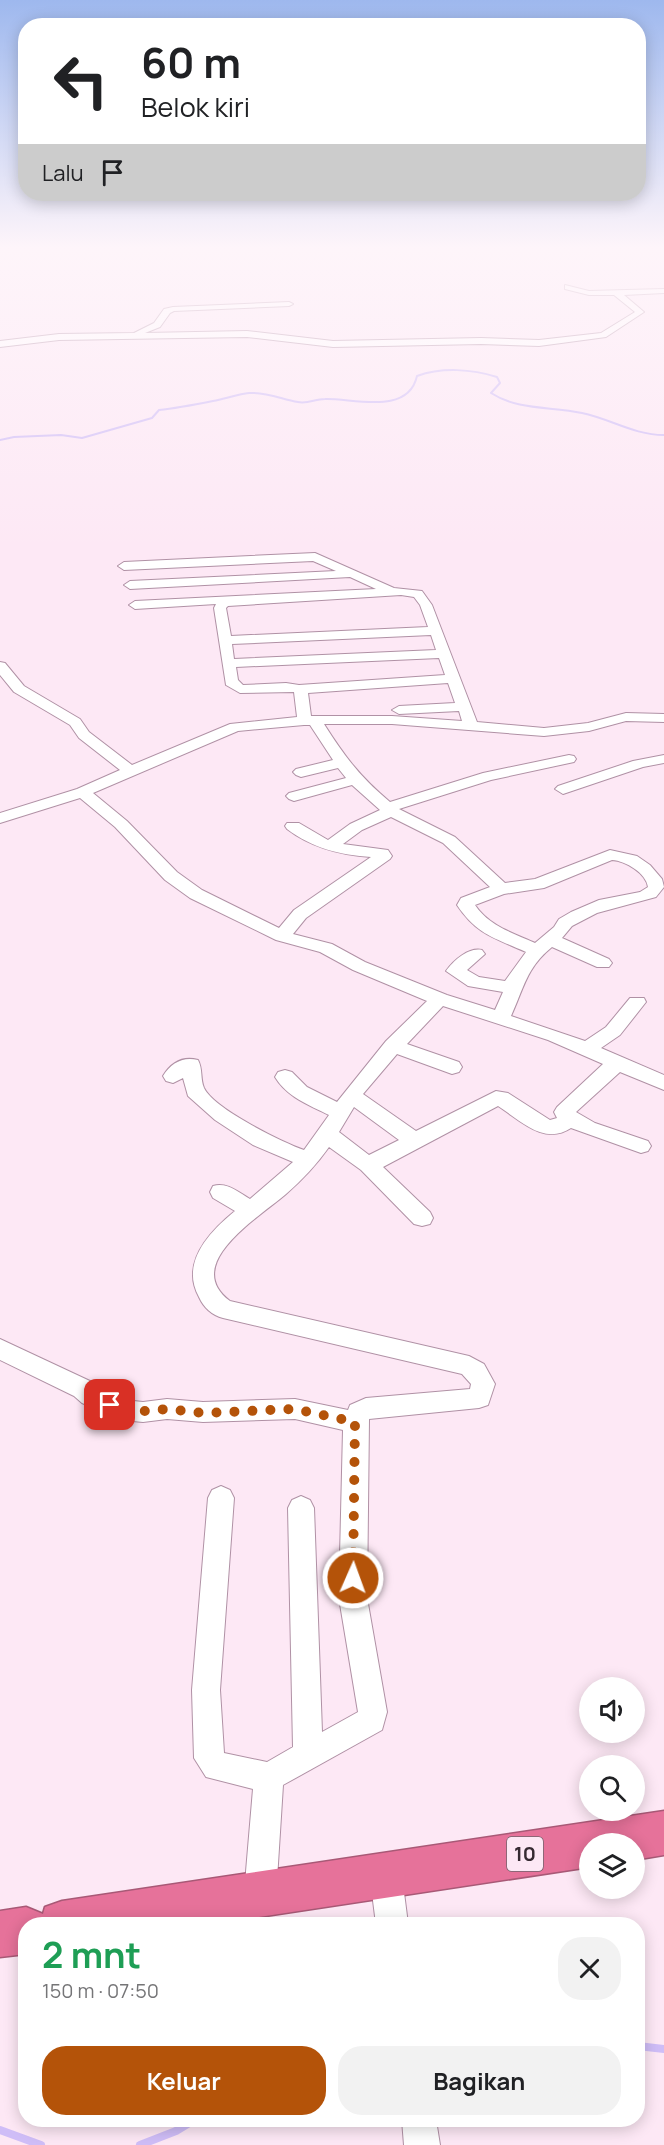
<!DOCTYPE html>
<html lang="id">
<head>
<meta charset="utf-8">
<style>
	:root { --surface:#fff; --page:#f2f2f2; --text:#202124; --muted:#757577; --accent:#b45309 }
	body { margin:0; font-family:Manrope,sans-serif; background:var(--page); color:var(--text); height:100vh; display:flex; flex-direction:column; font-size:22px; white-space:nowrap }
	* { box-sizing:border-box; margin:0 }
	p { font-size:20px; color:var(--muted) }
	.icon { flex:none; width:33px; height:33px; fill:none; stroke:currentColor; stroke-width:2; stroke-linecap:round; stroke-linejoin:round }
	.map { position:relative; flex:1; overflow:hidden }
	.panel { position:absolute; left:18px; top:1917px; width:627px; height:210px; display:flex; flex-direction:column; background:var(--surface); border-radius:24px; box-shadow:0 3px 15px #0003 }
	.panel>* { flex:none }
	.top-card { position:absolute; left:18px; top:18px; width:628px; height:183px; border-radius:24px; box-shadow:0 3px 15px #0003; background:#fff; color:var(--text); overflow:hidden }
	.fabs { position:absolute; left:579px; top:1677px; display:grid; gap:12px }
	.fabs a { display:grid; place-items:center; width:66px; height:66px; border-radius:50%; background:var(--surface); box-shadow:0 3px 15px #0003; font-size:30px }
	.pin { position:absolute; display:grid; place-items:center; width:51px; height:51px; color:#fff; margin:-26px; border-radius:12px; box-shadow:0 3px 9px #0006 }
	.me { position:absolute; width:66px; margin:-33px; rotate:2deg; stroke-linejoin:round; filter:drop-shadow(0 0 4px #0008) }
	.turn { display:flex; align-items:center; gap:21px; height:126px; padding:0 24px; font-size:27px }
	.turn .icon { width:78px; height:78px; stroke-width:2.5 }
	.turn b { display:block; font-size:42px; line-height:51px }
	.then { display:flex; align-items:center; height:57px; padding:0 24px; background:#0003; gap:12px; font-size:22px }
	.round { display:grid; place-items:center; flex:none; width:63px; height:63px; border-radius:24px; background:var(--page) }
	.summary { display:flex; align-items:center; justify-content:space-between; height:102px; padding:0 24px }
	h1 { font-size:36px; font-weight:700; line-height:45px; color:#1e9e55 }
	.cta { display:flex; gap:12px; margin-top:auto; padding:12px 24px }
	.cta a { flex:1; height:69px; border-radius:24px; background:var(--accent); color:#fff; font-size:24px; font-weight:700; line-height:69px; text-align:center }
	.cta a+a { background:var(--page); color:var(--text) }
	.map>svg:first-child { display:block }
</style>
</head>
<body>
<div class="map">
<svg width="664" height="2145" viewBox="0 0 664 2145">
	<rect width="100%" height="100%" fill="#fde8f5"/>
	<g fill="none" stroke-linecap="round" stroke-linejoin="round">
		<path stroke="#cfbdf7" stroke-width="2" d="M0 440 14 437 61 435 82 438 152 418 159 410C179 408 198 404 218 400 228 398 239 394 249 393 267 392 281 399 298 402 308 404 315 399 325 399 353 398 408 416 417 376 442 367 472 369 497 377L500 383 491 393C519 411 551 406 582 413 611 419 634 435 664 435"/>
		<path stroke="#cfbdf7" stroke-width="8" d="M638 2046 664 2049
			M0 2130 41 2145
			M140 2145 176 2131 194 2120"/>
		<defs>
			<path id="minor" d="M565 285 589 291 664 289V293L624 295 644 312 606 337 539 346 481 344 333 347 247 337 59 340 0 347V341L59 334 134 333 154 323 164 309 173 307 289 302 293 304 289 306 174 311 170 313 160 327 145 333 247 331 333 341 481 338 539 340 601 333 635 312 614 295H589L565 289Z
				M315 553 394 588 422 591 432 605 477 722 544 728 588 723 626 713 664 714V722L626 721 589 731 544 736 392 724H324C345 757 360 777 390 802L483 773 569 755 574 756 576 759 574 762 491 780 399 809 455 837 505 883 535 879 610 850 637 856 650 865 662 879 664 887 656 897 597 913 572 926 562 938 609 959 612 963 609 967H597L552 947C526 968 524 988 511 1016L585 1041 606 1027 630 998H644L646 1002 620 1035 601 1048 664 1075V1090L620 1072 576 1112 595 1123 648 1141 651 1146 648 1151 641 1153 571 1128C544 1146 520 1120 498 1106L383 1167 430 1212 433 1218 430 1224 422 1226 414 1224 361 1170 329 1147C317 1164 302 1180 286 1194 261 1216 180 1264 230 1301L469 1356 484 1364 495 1384 488 1405 479 1408 369 1419 367 1598 387 1712 382 1730 283 1785 276 1895 271 1906 260 1911 249 1906 244 1895 253 1789 206 1777 194 1758 192 1690 208 1498 212 1490 221 1486 230 1490 234 1498 220 1690 224 1753 267 1762 293 1747 288 1508 292 1500 301 1496 310 1500 314 1508 322 1732 358 1712 339 1598 343 1430 295 1419 203 1422 167 1419 143 1422 122 1420 82 1403 74 1396 0 1360V1339L92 1382 100 1389 124 1400 143 1402 167 1399 203 1402 295 1399 348 1410 350 1405 366 1398 470 1389 471 1384 462 1374 223 1318C212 1315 204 1308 199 1297 180 1263 209 1232 235 1211L213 1198 210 1192 213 1186C227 1182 238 1192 250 1199L293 1162 253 1145 215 1120 188 1096 183 1078 173 1083 166 1081 163 1076C171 1063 183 1056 198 1060 203 1069 200 1079 204 1088 214 1109 282 1142 304 1150L329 1115C309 1105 287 1097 275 1077L278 1072 285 1070 292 1072 307 1087 337 1102 386 1041 427 1001 353 970 320 952 276 940 190 898 165 880 115 827 80 798 0 823V813L77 789 120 770 79 738 70 725 14 692 0 675V662L5 663 24 686 80 719 89 732 132 765 230 724 297 717 294 692 240 693 226 685 214 608 216 604 135 609 129 605 135 601 376 589 350 577 130 589 124 585 130 581 336 571 313 561 124 570 118 566 124 562ZM401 595 414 597 420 605 428 627 231 636 226 608 228 606ZM431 635 436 650 234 659 232 644ZM439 658 445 675 299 685 286 683 243 685 238 680 236 667ZM448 683 455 703 399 706 392 710 399 714 459 711 462 721 392 716H311L308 693ZM304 725H310L333 760 296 769 293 772 296 775 301 777 338 768 346 778 289 793 286 796 289 799 294 801 352 785 380 810 350 824 328 840 299 823H287L285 826 287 829C312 848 340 855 371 857L294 910 279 928 202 890 177 872 127 821 93 793 238 731ZM391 817 443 843 490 887 461 898 457 905C477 935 495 938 526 952L505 981 479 977 467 970 485 954 482 950C469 947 454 960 446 971L468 986 503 992 495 1010 447 995 365 962 332 944 293 934 306 918 390 859 392 856 388 850 343 844 362 830ZM612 860C626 861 646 873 648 887L640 892 599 900 571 912 559 919 554 927 535 943C513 933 489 926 475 905L504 894 544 888ZM443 1006 548 1040 603 1064 557 1107 554 1112 557 1118 550 1120 508 1093 496 1091 416 1131 363 1094 397 1054 452 1074 459 1072 462 1067 459 1062 407 1044ZM354 1107 399 1140 369 1155 339 1132Z
				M664 755V763L643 767 563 794 555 789 558 786 633 761Z
				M386 1861 397 1866 402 1877 408 1924H376L370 1877 375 1866Z
				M402 2120H436L440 2145H404Z"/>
			<path id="highway" d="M664 1811V1855L634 1860V1844H590V1867L212 1924H26V1954L0 1957V1911L26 1907 43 1914 45 1907 62 1901Z"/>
		</defs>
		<use href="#minor" stroke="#b091a5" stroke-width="2"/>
		<use href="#highway" stroke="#a85976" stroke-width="3"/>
		<use href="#minor" fill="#fff" fill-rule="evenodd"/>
		<use href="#highway" fill="#e6729a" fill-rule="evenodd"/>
	</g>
	<linearGradient id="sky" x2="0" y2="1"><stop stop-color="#9eb8ee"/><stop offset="0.45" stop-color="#fef5fa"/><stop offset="1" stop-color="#fef5fa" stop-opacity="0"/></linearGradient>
	<rect width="664" height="549" fill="url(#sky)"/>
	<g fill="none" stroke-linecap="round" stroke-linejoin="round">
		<path stroke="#b45309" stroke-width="10" stroke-dasharray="0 18" d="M110 1405 122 1410 135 1412 167 1409 203 1413 295 1409 355 1422 353 1578"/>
	</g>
	<g text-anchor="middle" stroke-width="4.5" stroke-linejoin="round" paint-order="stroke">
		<rect fill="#fde8f5" stroke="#72636c" stroke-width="1.5" x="507" y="1837" width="36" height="34" rx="4.5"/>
		<g font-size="20" font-weight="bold" fill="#362a32">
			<text x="525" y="1861">10</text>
		</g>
	</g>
</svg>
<div class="fabs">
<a><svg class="icon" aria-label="sound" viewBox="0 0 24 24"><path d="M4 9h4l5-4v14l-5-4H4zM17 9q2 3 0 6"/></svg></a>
<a><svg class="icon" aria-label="search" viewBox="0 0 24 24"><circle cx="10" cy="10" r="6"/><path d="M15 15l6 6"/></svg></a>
<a><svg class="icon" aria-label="layers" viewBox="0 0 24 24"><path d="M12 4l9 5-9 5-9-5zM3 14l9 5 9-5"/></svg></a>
</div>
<div class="pin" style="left:110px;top:1405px;background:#d93025"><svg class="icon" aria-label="arrive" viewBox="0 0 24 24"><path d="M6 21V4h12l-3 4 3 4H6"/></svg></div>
<svg class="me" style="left:353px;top:1578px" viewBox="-20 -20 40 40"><circle r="17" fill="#b45309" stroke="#fff" stroke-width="3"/><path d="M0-11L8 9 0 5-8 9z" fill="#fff"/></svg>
<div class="top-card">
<div class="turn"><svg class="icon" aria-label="left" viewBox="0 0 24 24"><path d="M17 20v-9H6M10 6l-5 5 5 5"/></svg><div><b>60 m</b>Belok kiri</div></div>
<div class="then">Lalu<svg class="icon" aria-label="arrive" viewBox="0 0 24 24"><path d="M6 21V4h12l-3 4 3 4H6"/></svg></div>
</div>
<section class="panel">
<div class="summary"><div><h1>2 mnt</h1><p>150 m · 07:50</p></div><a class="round"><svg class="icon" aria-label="close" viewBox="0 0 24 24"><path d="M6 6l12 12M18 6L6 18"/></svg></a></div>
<div class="cta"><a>Keluar</a><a>Bagikan</a></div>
</section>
</div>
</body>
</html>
